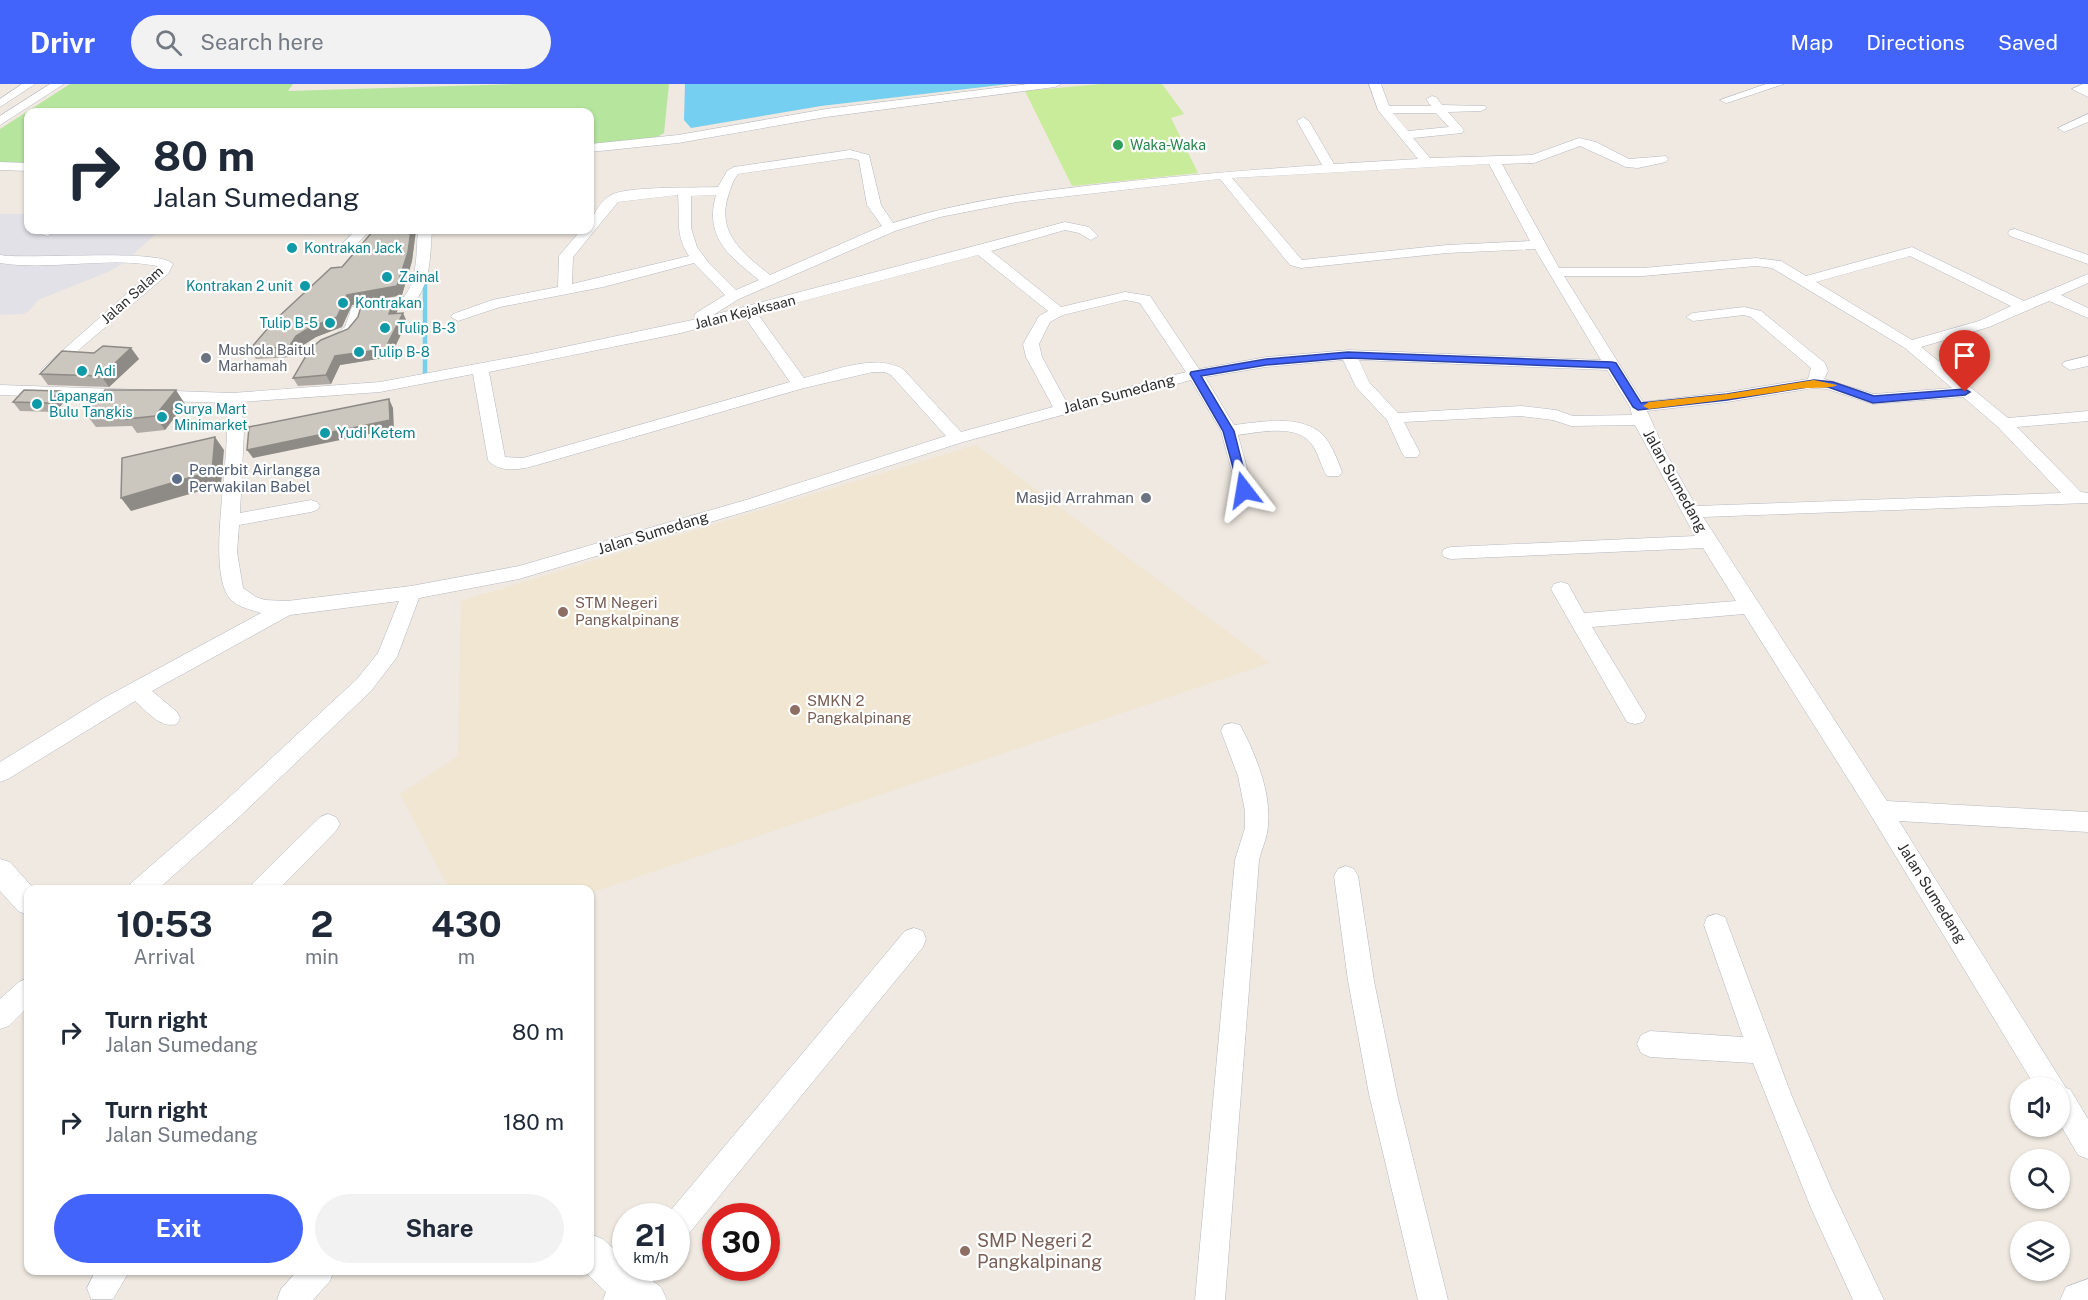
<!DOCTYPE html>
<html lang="en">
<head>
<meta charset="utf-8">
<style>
	:root { --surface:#fff; --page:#f2f2f3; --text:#1f2937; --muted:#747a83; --accent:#4264fb }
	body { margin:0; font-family:"Public Sans",sans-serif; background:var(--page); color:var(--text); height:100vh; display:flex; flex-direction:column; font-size:22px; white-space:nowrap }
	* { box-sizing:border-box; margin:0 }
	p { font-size:20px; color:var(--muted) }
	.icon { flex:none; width:33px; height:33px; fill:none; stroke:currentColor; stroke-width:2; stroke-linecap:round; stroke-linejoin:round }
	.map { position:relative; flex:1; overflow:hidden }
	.details { position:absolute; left:24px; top:801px; width:570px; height:390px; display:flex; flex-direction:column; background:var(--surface); border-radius:12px; box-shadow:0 2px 4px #0004 }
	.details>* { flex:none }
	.top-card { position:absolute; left:24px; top:24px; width:570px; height:126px; border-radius:12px; box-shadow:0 2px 4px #0004; background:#fff; color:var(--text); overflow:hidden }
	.fabs { position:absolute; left:2010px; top:993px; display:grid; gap:12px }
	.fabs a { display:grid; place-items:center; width:60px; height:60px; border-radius:50%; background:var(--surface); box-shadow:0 2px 4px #0004; font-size:30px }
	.speed { position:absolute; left:612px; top:1119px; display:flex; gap:12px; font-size:30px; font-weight:700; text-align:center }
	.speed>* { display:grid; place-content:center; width:78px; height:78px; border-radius:50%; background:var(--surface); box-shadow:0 2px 4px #0004; line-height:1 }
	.speed small { font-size:15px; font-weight:400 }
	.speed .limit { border:9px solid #d22; background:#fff; color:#111 }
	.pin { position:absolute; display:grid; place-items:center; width:51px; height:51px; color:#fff; margin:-62px -26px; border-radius:50% 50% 50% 0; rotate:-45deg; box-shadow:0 0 6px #0007 }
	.pin .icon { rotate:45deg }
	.me { position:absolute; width:66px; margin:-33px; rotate:346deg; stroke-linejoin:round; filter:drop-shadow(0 0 4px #0008) }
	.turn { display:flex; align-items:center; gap:21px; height:126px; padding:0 30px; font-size:27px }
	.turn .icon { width:78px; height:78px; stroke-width:2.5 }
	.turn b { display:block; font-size:42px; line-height:51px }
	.eta { display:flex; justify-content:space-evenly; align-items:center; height:102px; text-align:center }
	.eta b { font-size:36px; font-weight:700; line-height:42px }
	.cta { display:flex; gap:12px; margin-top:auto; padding:12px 30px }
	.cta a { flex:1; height:69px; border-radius:36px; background:var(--accent); color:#fff; font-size:24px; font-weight:700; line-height:69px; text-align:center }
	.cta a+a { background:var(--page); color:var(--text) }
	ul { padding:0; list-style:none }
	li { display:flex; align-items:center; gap:18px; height:90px; padding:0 30px }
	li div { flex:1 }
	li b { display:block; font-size:22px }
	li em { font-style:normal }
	header { display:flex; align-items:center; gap:36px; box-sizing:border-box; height:84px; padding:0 30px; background:var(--accent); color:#fff }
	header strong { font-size:28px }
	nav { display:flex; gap:33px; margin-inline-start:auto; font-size:21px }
	.search { width:420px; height:54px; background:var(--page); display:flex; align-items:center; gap:15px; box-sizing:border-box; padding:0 21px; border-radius:33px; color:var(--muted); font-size:22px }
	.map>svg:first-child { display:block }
</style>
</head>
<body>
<header>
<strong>Drivr</strong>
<div class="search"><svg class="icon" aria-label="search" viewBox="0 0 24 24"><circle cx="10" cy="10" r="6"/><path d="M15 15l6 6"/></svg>Search here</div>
<nav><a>Map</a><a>Directions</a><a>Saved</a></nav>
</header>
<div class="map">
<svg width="2088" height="1216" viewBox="0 0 2088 1216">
	<rect width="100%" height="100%" fill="#efe9e1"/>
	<path fill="#e3e1e8" d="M0 130H28V146H160L124 179 108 188 38 216 29 227 23 230 0 231Z"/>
	<path fill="#f0e6d1" d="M976 361 1270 579 590 809V806L449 805 400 710 458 672 461 517Z"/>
	<path fill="#b6e59e" d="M70 0H293L288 7 517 0H669L664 49 655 54 590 62V28H28V80H0V45Z"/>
	<path fill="#c9ec9a" d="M1101 0H1162L1184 30 1171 34 1198 89 1072 102 1025 7Z"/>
	<path fill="#75cff0" d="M685 0H1009L821 22 691 44 684 36Z"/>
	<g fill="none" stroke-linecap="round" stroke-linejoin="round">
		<path stroke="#75cff0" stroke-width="4" d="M425 194V201"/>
		<path stroke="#75cff0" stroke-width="4.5" d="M425 200V295"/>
		<defs>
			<path id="minor" d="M22 0H35L0 23V15Z
				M50 0H64L0 41V32Z
				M1028 0H1061L1055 3 826 33 678 59 590 68V60L678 51 826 25Z
				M1369 0H1381L1389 22H1431L1426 15 1432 12 1436 13 1442 21 1485 22 1487 24 1481 27 1448 28 1464 46 1462 49 1413 54 1430 74 1532 71 1579 54 1596 58 1629 75 1666 72 1668 75 1666 78 1638 84 1626 83 1580 62 1534 79 1502 80 1559 184H1643L1756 174 1781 177 1806 192 1912 163 2024 217 2088 190V199L2061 211 2088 224V234L2049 217 1989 243 1921 263 2008 334 2088 327V337L2017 343 2081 408 2088 409V419L1703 433 1887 717 2088 728V748L1899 737 2066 1004 2070 1005 2088 1035V1075L2078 1071 2060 1040V1004H2036L1872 733 1744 530 1592 543 1646 632 1643 638 1635 640 1627 638 1551 505 1554 500 1561 498 1568 500 1584 529 1736 517 1703 464 1451 475 1444 473 1442 469 1444 465 1451 463 1695 452 1635 341 1571 342 1553 336 1521 332 1404 338 1420 369 1417 373H1405L1402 369 1387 336 1356 303 1343 276 1266 283 1205 293 1234 341C1260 338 1300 330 1322 350 1332 360 1337 375 1342 388L1339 392H1327C1321 383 1319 371 1313 362 1299 339 1261 348 1238 351L1253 406 1250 410H1238L1221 347 1191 296 963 358 761 423 519 495 419 514 397 573 371 607 237 735 157 806H128L131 799 221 721 357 595 378 569 399 517 290 531 152 607 177 628 180 634 177 640C160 645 147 627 135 617L8 695 0 698V678L102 615 261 529C251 526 239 523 231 516 203 486 235 364 225 319L0 311V301L232 309 380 298 536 269 697 235 694 232 696 229 725 211 694 179 603 203 500 223 458 237 451 233 453 230 492 216 558 203 559 172 581 146H590C590 134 600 117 611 111 627 102 696 104 718 103L727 87 734 83 850 66 869 71 881 121 893 139C962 117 1032 108 1103 100 1176 92 1249 86 1322 81L1297 37 1303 33 1309 37 1334 80 1418 75 1378 26ZM1393 29H1436L1449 43 1408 47ZM850 74 859 76 867 121 882 142 770 191C745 171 718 151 727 116 730 106 732 98 738 90ZM1489 80 1530 157 1447 161 1302 176 1232 94ZM1220 95 1290 181 1301 184 1447 169 1535 165 1601 276 1349 266 1266 273 1199 285 1150 212 1125 208 1061 223 991 167 1065 146 1079 149 1091 156 1098 152 1089 143 1065 138 713 231 739 215 895 147 940 133 1017 118ZM678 111C680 135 675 151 689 172L572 200 573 173 618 118ZM716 111C704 153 729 172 759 196L736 206 708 178 697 163 691 144V112ZM978 171 1048 227 1039 232 1023 260 1026 273 1053 323 961 348 903 285C874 269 834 287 804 294L757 229ZM1910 172 2011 222 1979 237 1912 256 1816 198ZM1756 182 1772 184 1905 264 1952 304 1874 310 1824 295 1828 287 1825 279 1761 227 1744 223 1693 229 1686 233 1693 237 1744 231 1751 233 1811 284 1808 295 1727 308 1643 318 1564 192H1643ZM1125 216 1140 219 1186 288 1067 319 1042 273 1039 260 1050 238 1063 231ZM744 232 790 298 523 374 505 373 489 288 681 249ZM1359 276 1607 286 1630 323 1632 331 1573 332 1556 326 1521 322 1398 329 1369 298ZM873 288H885L891 291 946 352 749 415 519 482 411 502 287 517 265 516 256 513 243 504 237 468 239 441 311 428 317 426 320 422 317 418 311 416 240 429 244 347 241 318 380 308 473 290 488 376C497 388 517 386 530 383L804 304ZM1814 304 1827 305 1873 320 1963 313 1998 343 2061 409 1696 422 1665 367 1647 327 1727 318Z
				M1766 0H1784L1730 18 1726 19 1720 16Z
				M2083 0H2088V13L2072 5Z
				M2088 30V38L2064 48 2058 44Z
				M0 78 28 79V87L0 86Z
				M2015 145 2088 171V180L2010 152 2008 149 2010 146Z
				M43 146H57L48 152 43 151 41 148Z
				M356 146H370L354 163H344L342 160Z
				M418 146H432C430 172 431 198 414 219L364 229C362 245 351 262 333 257L330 254 345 243 352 223 404 213C418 195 416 168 418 146Z
				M0 171C30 176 158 164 173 180L168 190 82 263 55 290H43L41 287 43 284 158 182C106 172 52 187 0 179Z
				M2088 272V282L2070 286 2062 281 2064 278Z
				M1232 639 1240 641C1255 669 1271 707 1268 740 1268 752 1262 764 1259 776L1225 1216H1195L1235 776 1245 744V727L1238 692 1221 647 1224 641Z
				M328 730 336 733 340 740 336 747 278 806H250L253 799 320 733Z
				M1346 782 1354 785 1358 792 1374 897 1397 1010 1448 1216H1418L1369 1010 1348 897 1334 792 1338 785Z
				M1716 830 1725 833 1728 841 1791 1010 1831 1104 1884 1216H1853L1811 1124 1753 979 1650 973 1641 969 1637 960 1641 951 1650 947 1743 953 1704 841 1707 833Z
				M914 844 923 847 926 855 923 863 686 1153 676 1158V1132H666L905 847Z
				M28 894V923L9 942 0 945V915L19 898Z
				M626 1183 659 1184 655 1195 638 1216H603L607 1205Z
				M96 1186H130L113 1215H91L87 1204Z
				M298 1186H334L330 1197 313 1216H277L281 1205Z"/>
			<path id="tertiary" d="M0 775 10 778 35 806H28V831L18 827 0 807Z
				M590 1150 603 1155 626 1176V1184H633L661 1203 667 1216H614L583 1186H590Z
				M2088 1195V1216H2060L2066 1203Z"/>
		</defs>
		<use href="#minor" stroke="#b4b7c1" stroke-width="1"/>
		<use href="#tertiary" stroke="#b4b7c1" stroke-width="1"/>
		<use href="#minor" fill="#fff" fill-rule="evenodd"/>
		<use href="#tertiary" fill="#fff" fill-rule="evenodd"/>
	</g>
	<path fill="#afaba4" d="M374 146H417H416L412 177 402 211 352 221 342 243 316 253 302 262 295 273 256 275 250 265 342 183Z
		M398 225 396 229 407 238 390 273 340 281 331 300 298 302 293 294Z
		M131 264 139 275 109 303 48 301 40 290 94 269Z
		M60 307 66 316 55 328 20 327 13 318Z
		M185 320 165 346 137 349 132 342 96 343 85 329Z"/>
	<path fill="#8e8b86" d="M411 146H417H416L412 177 402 211 352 221 342 243 316 253 302 262 295 273 289 263 296 252 347 211Z
		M394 216 398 225 393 238 389 230Z
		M403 229 407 238 390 273 340 281 331 300 326 291 335 272Z
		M131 264 139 275 109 303 101 292Z
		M176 306 185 320 165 346 155 332Z
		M60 307 66 316 55 328 48 319Z
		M389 315 393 324 394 345 253 374 247 366Z
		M215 353 224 366 221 401 131 427 121 414Z"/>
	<path fill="#cbc7bf" stroke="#8e8b86" stroke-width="1.5" d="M374 146H411L408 168 397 202 347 211 337 233 311 243 296 252 289 263 250 265 275 236 331 184 342 183Z
		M394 216 389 230 403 229 385 265 335 272 326 291 293 294 310 265 321 256 348 245 358 233 361 222Z
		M103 262 131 264 101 292 40 290 62 267 94 269Z
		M24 306 60 307 48 319 13 318Z
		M105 306H176L155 332 127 335 132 328 85 329Z
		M389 315 390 336 247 366 249 343Z
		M215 353 212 387 121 414 122 374Z"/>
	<path fill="#4264fb" stroke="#2b41a3" stroke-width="1.5" d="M1348 268 1612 278 1616 279 1641 319 1727 310 1814 296 1833 298 1874 312 1965 305 1970 308 1965 311 1873 319 1828 303 1814 302 1727 316 1638 326 1633 323 1609 284 1348 274 1266 281 1201 292 1234 347 1249 406 1248 409H1240L1223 347 1190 290 1191 288 1266 275Z"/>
	<path fill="#f59e0b" d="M1814 296 1837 301C1833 305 1806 303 1797 305 1747 313 1698 319 1649 325L1643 322 1649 318 1727 310Z"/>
	<circle fill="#2e9e5b" stroke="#fff" stroke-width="2" cx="1118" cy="61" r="6"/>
	<g fill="#0f9aa8" stroke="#fff" stroke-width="2">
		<circle cx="292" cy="164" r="6"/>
		<circle cx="387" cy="193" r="6"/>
		<circle cx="305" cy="202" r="6"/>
		<circle cx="343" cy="219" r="6"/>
		<circle cx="330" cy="239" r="6"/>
		<circle cx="385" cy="244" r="6"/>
		<circle cx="359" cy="268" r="6"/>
		<circle cx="82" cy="287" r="6"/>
		<circle cx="37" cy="320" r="6"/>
		<circle cx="162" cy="333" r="6"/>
		<circle cx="325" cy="349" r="6"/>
	</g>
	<g fill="#6b7280" stroke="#fff" stroke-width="2">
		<circle cx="206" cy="274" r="6"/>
		<circle cx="1146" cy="414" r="6"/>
	</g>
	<circle fill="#5c6f8a" stroke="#fff" stroke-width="2" cx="177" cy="395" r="6"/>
	<g fill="#8d6e63" stroke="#fff" stroke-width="2">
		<circle cx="563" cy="528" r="6"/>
		<circle cx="795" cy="626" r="6"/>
		<circle cx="965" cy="1167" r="6"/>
	</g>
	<g text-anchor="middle" stroke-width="4.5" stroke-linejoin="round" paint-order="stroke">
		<g font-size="14" fill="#27864d" stroke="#fff" text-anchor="start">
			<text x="1130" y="66">Waka-Waka</text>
		</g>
		<g font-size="14" fill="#0d838f" stroke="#fff" text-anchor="start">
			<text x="304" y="169">Kontrakan Jack</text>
			<text x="399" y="198">Zainal</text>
			<text x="293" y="207" text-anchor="end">Kontrakan 2 unit</text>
			<text x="355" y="224">Kontrakan</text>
			<text x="318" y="244" text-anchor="end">Tulip B-5</text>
			<text x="397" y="249">Tulip B-3</text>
			<text x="371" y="273">Tulip B-8</text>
			<text x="94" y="292">Adi</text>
			<text x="49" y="317">Lapangan<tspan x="49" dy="16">Bulu Tangkis</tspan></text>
			<text x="174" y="330">Surya Mart<tspan x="174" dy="16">Minimarket</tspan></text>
		</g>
		<g font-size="14" fill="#2e2e2e" stroke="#fff">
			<text transform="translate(132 211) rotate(-42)" y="5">Jalan Salam</text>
			<text transform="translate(745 228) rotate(-14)" y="5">Jalan Kejaksaan</text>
		</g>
		<g font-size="14" fill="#5b616d" stroke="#fff" text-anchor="start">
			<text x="218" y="271">Mushola Baitul<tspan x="218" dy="16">Marhamah</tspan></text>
		</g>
		<g font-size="15" fill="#2e2e2e" stroke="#fff">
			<text transform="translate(1119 310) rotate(-15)" y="5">Jalan Sumedang</text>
			<text transform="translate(1675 397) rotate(61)" y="5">Jalan Sumedang</text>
			<text transform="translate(653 449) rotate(-17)" y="5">Jalan Sumedang</text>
			<text transform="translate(1932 809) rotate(58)" y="5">Jalan Sumedang</text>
		</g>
		<g font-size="15" fill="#0d838f" stroke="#fff" text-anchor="start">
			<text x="337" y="354">Yudi Ketem</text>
		</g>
		<g font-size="15" fill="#4e5e75" stroke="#fff" text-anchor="start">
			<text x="189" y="391">Penerbit Airlangga<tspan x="189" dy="17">Perwakilan Babel</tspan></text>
		</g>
		<g font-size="15" fill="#5b616d" stroke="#fff" text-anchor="end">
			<text x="1134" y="419">Masjid Arrahman</text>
		</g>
		<g font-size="15" fill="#785e54" stroke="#fff" text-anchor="start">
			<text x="575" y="524">STM Negeri<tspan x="575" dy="17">Pangkalpinang</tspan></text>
			<text x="807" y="622">SMKN 2<tspan x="807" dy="17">Pangkalpinang</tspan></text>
		</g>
		<g font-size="18" fill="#785e54" stroke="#fff" text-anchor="start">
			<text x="977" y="1163">SMP Negeri 2<tspan x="977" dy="21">Pangkalpinang</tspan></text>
		</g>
	</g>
</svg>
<div class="fabs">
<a><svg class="icon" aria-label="sound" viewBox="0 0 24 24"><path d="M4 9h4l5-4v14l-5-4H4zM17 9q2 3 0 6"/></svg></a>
<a><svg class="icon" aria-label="search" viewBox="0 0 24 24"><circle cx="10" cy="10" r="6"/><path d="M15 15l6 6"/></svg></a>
<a><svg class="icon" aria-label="layers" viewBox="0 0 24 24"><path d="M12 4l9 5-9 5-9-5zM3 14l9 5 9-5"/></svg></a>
</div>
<div class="speed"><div>21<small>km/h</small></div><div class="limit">30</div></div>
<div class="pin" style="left:1965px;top:308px;background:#d93025"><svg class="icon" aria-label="arrive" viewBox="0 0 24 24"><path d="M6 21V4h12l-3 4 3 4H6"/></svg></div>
<svg class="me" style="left:1244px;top:406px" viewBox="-20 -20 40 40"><path d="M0-17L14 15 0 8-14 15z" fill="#4264fb" stroke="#fff" stroke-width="4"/></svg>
<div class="top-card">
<div class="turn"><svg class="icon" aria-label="right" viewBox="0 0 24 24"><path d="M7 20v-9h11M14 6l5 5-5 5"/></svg><div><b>80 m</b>Jalan Sumedang</div></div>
</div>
<section class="details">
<div class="eta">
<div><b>10:53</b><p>Arrival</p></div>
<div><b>2</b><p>min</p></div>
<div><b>430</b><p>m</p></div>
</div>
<ul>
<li><svg class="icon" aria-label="right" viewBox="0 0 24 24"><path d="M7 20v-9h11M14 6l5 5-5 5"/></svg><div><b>Turn right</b><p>Jalan Sumedang</p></div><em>80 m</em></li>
<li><svg class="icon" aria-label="right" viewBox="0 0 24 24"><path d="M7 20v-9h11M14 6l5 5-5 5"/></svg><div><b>Turn right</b><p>Jalan Sumedang</p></div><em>180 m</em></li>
</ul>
<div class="cta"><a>Exit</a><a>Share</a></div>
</section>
</div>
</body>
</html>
